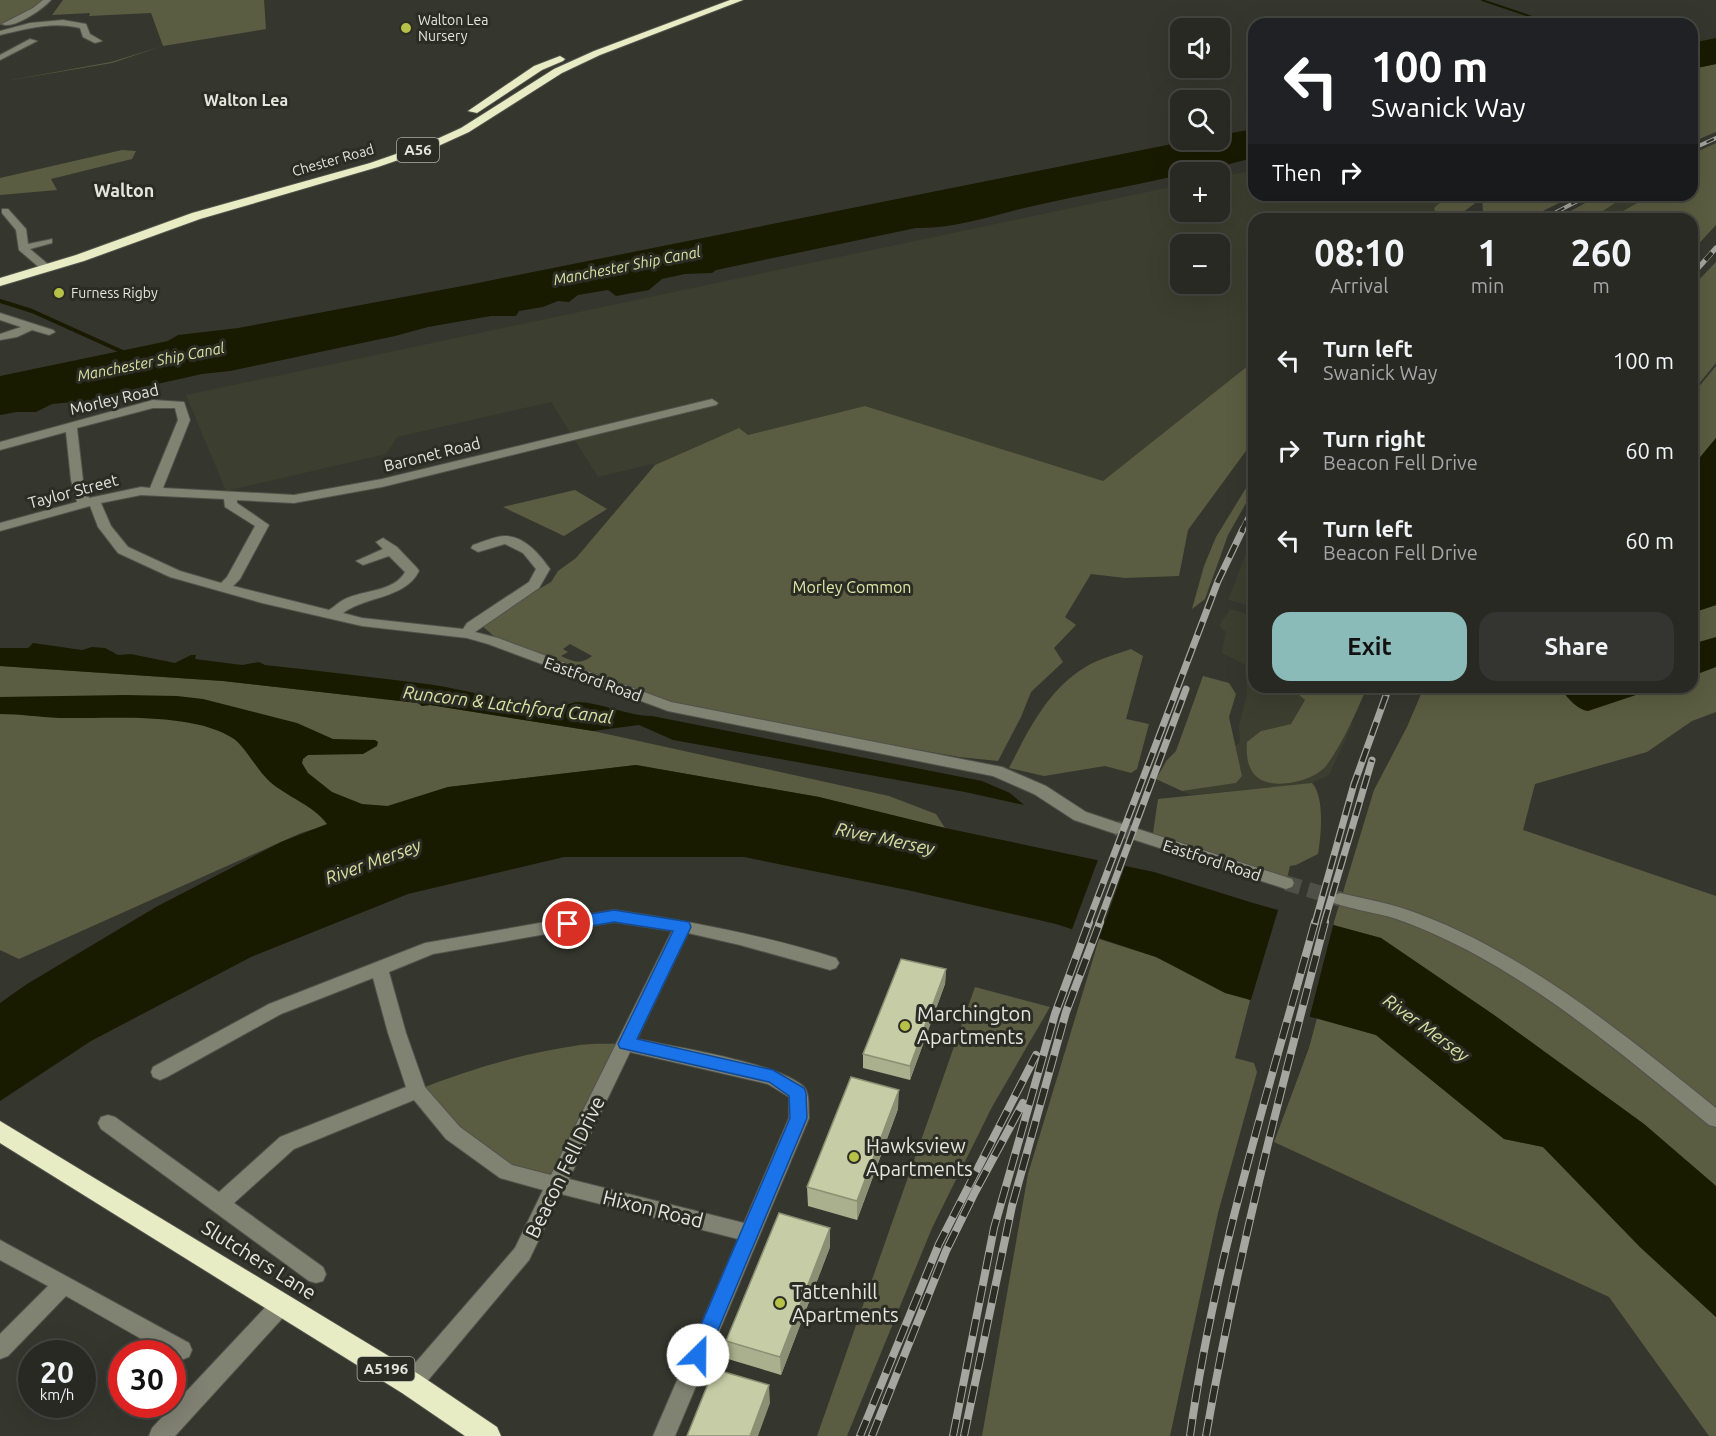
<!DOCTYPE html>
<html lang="en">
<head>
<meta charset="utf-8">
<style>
	:root { --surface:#282923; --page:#343530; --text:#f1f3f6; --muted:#a5a6a6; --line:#444541; --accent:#8bbbb9 }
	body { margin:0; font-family:Ubuntu,sans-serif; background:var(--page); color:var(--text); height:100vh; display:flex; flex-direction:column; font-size:22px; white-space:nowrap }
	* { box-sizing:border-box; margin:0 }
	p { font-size:20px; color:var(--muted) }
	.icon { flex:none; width:33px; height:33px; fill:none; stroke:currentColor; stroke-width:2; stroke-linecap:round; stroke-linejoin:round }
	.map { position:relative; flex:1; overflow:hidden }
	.side { position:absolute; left:1248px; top:213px; width:450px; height:480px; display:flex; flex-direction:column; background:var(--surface); border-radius:18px; box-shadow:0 6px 24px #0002,0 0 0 2px var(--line) }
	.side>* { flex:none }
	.top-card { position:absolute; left:1248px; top:18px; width:450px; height:183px; border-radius:18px; box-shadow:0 6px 24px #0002,0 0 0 2px var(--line); background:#202124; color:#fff; overflow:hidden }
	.controls { position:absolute; left:1170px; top:18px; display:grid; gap:12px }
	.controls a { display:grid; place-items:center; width:60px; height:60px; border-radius:12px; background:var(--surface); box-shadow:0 6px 24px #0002,0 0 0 2px var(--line); font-size:30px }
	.speed { position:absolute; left:18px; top:1340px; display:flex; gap:12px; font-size:30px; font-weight:700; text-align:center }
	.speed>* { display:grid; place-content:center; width:78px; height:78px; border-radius:50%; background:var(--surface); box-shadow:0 6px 24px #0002,0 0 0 2px var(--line); line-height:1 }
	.speed small { font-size:15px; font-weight:400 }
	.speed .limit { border:9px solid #d22; background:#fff; color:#111 }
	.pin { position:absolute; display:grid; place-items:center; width:51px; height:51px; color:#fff; margin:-26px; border:3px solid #fff; border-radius:50%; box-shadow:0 2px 6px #0007 }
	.me { position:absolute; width:66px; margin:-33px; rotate:23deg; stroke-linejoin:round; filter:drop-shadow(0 0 4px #0008) }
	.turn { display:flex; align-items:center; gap:21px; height:126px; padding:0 24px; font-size:27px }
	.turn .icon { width:78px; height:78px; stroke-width:2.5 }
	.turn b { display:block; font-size:42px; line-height:51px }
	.then { display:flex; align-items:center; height:57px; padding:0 24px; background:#0003; gap:12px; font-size:22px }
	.eta { display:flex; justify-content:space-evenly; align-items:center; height:102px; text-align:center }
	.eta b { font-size:36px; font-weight:700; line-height:42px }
	.primary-button { display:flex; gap:12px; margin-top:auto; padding:12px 24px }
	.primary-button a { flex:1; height:69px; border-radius:18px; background:var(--accent); color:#111; font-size:24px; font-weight:700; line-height:69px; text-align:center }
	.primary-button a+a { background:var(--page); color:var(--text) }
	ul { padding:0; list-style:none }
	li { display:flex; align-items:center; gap:18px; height:90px; padding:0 24px }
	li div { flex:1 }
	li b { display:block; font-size:22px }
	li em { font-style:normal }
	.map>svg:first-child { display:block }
</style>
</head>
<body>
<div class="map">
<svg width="1716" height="1436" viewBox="0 0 1716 1436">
	<rect width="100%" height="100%" fill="#35372f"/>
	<path fill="#3c3e2f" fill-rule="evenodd" d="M1254 170V195H1449L1435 207 1436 215 1431 219H1254V361L1103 481 865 406 748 435 739 428 655 465 652 464 598 477 551 402 397 437 386 454 226 491 186 395 1180 185V212H1220V177ZM1180 244H1220V284H1180Z
		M1626 195H1651L1609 219H1590Z
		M1254 532V595L1247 605 1228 600Z
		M1230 609 1254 616V651H1251L1254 655V687H1290L1305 700 1291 724 1261 731 1347 728 1354 721 1329 775 1312 783 1285 786 1192 795 1182 791 1235 783 1242 776 1234 746 1240 743 1239 726 1247 694 1245 665 1222 653 1226 632 1219 626Z"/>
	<path fill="#5a5d41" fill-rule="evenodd" d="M0 0H47L10 22 0 25Z
		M63 0H264L266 29 163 46 112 63 0 82 111 62 163 46 151 13 89 16 90 13 52 15Z
		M1716 64V132L1692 142V69Z
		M1716 143V225L1692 251V219H1609L1651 195H1692V154Z
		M122 150 136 151 132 159 51 179 57 190 0 195V178Z
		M1449 195H1575L1527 219H1480L1483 212 1482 198 1454 219H1431L1436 214 1434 208Z
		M1600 195H1627L1591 219H1556Z
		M1716 262V363L1692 392V287Z
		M1254 361V440L1188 530 1179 576 1125 578 1091 574 1065 617 1076 625 1054 648 1063 662 1031 692 1021 717 998 761 959 757 668 706 496 638 481 625 486 620 551 582 558 571 576 558 655 465 739 428 748 435 865 406 1103 481ZM570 644 592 656C581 665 574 662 561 656L568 652 563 649Z
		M1716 366V438L1692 467V395Z
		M1254 475V489L1228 535 1205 599 1192 609 1204 566 1216 537Z
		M575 490 607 509 564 536 503 507Z
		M1716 605V712L1692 721 1647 752 1535 784 1523 830 1716 896V1186L1644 1124 1494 1015 1381 938 1333 925 1374 790 1407 727 1424 687H1692V613Z
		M1131 649 1143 656 1126 719 1149 724 1137 769 1131 773 1105 766 1044 776 1009 768C1029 729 1048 689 1087 666 1101 658 1117 654 1131 649Z
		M0 666 223 681 418 703 422 706 430 705 593 731 889 796 936 814 945 828 819 797 636 765 448 787 301 833 19 959 0 950Z
		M1203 676 1229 683 1236 694 1229 717 1242 776 1236 783 1182 791 1156 779 1167 760 1176 751Z
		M1290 687H1367C1357 711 1342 745 1326 766 1314 781 1273 791 1257 777 1247 769 1246 754 1247 742L1261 731 1291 724 1305 700Z
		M1312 783C1325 797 1321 836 1318 854L1296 865 1290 866 1286 883 1152 840 1158 799Z
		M1099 939 1156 957 1250 1000 1235 1058 1254 1063 1257 1072 1218 1213 1170 1436H982L1028 1174Z
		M975 987 1050 1007 992 1107 932 1228 847 1436H817Z
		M1317 1018 1376 1035 1504 1139 1543 1147 1640 1247 1716 1317V1436H1709L1609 1297 1274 1142 1309 1048Z
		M625 1044 556 1185 507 1171 417 1090C468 1070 520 1054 574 1046 590 1043 608 1044 625 1044Z"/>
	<path fill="#191b00" d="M1716 38V64L1692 69V43Z
		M1254 129V158C1230 163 1207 172 1180 172V175C1131 186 1082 195 1033 206 993 215 957 229 916 228L716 270 712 273 685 274 662 279 649 290 616 296 608 290 578 295 569 302 558 301 543 307 519 311 516 316H491L428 327 395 336 230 371 202 374 99 397 96 400 52 404 36 412H17L0 415V376L168 341 178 335 238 328 473 284 1192 140H1220V135Z
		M1716 438V605L1692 613V467Z
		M1716 637V667L1692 676V644Z
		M33 643 82 650 92 647 105 648 118 655 131 654 175 663 191 655H196L195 659 242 665 259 662 265 665C320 671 373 677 427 684 470 690 519 706 562 705 567 705 571 703 576 702 602 702 626 716 652 716L982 781 1010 793 1024 805 965 792 673 740 639 725 593 731 430 705 422 706 418 703 223 681 0 666V648H28Z
		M1570 687H1660L1588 711C1578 710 1568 699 1562 690Z
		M125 695 177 696 203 699 297 723 333 739 375 740 378 742 377 746 363 754 308 755 303 759 302 763 308 773 332 792 362 804 388 806 448 787 636 765 819 797 945 828 1154 872 1253 903 1381 938 1494 1015 1644 1124 1716 1186V1317L1640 1247 1543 1147 1504 1139 1376 1035 1225 993 1156 957 1056 924 907 890 744 857H564L408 894 251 957 91 1041 0 1101V1003L27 984 156 907 281 842 327 824C313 805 287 797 269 781 257 770 245 747 234 739 193 711 107 719 59 718 39 717 20 714 0 714V697Z"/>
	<path fill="#35372f" d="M1099 857 1126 863 1098 941 1071 932Z
		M1279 907 1334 922 1309 1019 1250 1003Z"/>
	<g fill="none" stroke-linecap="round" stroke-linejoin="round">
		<path stroke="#191b00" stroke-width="2" d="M1482 0 1553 24"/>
		<path stroke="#191b00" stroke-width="4" d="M0 301 32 311 125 353"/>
		<path stroke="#4f5149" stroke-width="15" stroke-dasharray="15 8" stroke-linecap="butt" d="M1116 828 1138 835
			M1286 883 1340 899"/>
		<defs>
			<path id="minor" d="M43 0H51C43 9 13 30 2 24L33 8Z
				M63 20 86 24 90 34 102 41 95 43 83 37 80 28C53 21 26 29 0 35V31L30 23Z
				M30 39 37 41 0 60V55Z
				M2 209H8L26 229 28 244 52 239V243L30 249 49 265V269H41L19 250 16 230 2 213Z
				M0 313 53 330 55 332 49 335 32 330 17 337 0 340V334L21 327 0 320Z
				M712 399 718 403 716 405 382 487 294 503 237 500V503L269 525 240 579 233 586 329 610C334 607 339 602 345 599 363 590 394 592 405 572L389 556 363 565 356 561 383 549 376 542 383 538 397 547 417 568 419 571C405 599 366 596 343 613L362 618 463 629 467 623 529 582 536 569 523 553 505 544 478 552 471 548 473 545C483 542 495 536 505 536 525 536 540 555 550 569L539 588 475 632 498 638 671 702 1002 767 1046 786 1086 812 1122 824 1124 828 1122 832 1116 834 1074 820 1034 794 993 776 668 711 488 644 467 638 362 626 262 603 170 577 118 553 98 527 90 506 0 531V523L77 502 71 480 66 432 0 450V442L153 400 184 402 190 420 163 488 294 495 382 479ZM153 408H175L178 420 150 488 141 487 89 498 83 480 77 428ZM141 495 224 499 225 507 255 526 227 577 221 583 180 571 128 547 111 526 101 503Z
				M1138 829 1292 879 1294 883 1292 887 1286 889 1132 839 1130 835 1132 831Z
				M1340 893C1366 899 1394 904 1419 914 1530 956 1625 1035 1716 1108V1127L1709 1125C1617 1050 1517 964 1405 922 1382 913 1357 911 1334 903L1332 899 1334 895Z
				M614 910C689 921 763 935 836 958L839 963 836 968 830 970 740 945 688 933 637 1039C675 1047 779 1063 804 1087 810 1093 808 1109 809 1118L675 1436H653L738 1239 561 1194 529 1260 419 1391 411 1394 403 1391 400 1384 403 1377 515 1248 543 1190 500 1178 446 1139 414 1100 294 1149 234 1203 323 1267 326 1274 323 1281 316 1283 309 1281 101 1129 98 1123 101 1117 108 1115 115 1117 219 1192 280 1137 406 1087 388 1033 373 978 281 1014 167 1077 160 1080 153 1077 151 1072 153 1067 269 1004 425 943ZM614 922 672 931 551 1175 512 1165 460 1127 425 1087 406 1033 389 972 433 954ZM630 1052 768 1084 789 1097V1118L744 1223 569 1179Z
				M0 1240 189 1343 192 1350 189 1357 181 1360 173 1357 172 1353H166L66 1296 8 1356 0 1359V1334L48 1286 0 1260Z
				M282 1294 289 1297 293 1304 289 1311 175 1436H149L152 1428 275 1297Z"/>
			<path id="highway" d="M730 0H743L600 55 562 73 469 132 436 147 378 167 200 219 84 261 0 286V278L76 255 192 213 370 163 428 143 461 128 554 69 594 51Z
				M560 56 565 59 563 61 542 70 477 113 468 111 534 66Z
				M0 1121 420 1375 497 1427 501 1436H465L402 1393 0 1143Z"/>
		</defs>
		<use href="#minor" stroke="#51534b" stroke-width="2"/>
		<use href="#highway" stroke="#51534b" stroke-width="2"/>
		<use href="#minor" fill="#808272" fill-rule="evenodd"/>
		<use href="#highway" fill="#e7ecc4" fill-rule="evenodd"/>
		<defs>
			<path id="rail-far3" d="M1692 149 1716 138
				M1543 219 1589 195"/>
			<path id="rail-far2" d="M1692 275 1716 248
				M1242 530 1254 505"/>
			<path id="rail-far1" d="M1088 923 1218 581 1243 529
				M1099 923 1186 689
				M1315 923 1354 784 1389 687
				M1324 923 1372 760"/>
			<path id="rail" d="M860 1436 939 1244 1036 1055
				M872 1436 946 1251 975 1192 1023 1103
				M953 1436 994 1228 1055 1014 1089 922
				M964 1436 1012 1206 1066 1012 1100 922
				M1190 1436C1214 1261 1268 1092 1315 922
				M1206 1436C1236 1262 1280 1092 1325 922"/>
		</defs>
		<use href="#rail-far3" stroke="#a5a6a0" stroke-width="4"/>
		<use href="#rail-far2" stroke="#a5a6a0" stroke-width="5"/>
		<use href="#rail-far1" stroke="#a5a6a0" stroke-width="7"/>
		<use href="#rail" stroke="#a5a6a0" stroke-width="8"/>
		<use href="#rail-far3" stroke="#2b2d25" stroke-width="2" stroke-dasharray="8" stroke-linecap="butt"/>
		<use href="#rail-far2" stroke="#2b2d25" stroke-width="4" stroke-dasharray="10" stroke-linecap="butt"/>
		<use href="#rail-far1" stroke="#2b2d25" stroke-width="4.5" stroke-dasharray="14" stroke-linecap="butt"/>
		<use href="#rail" stroke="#2b2d25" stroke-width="6" stroke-dasharray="17" stroke-linecap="butt"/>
	</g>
	<path fill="#aaaf8e" d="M946 969 945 984 910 1080 863 1068V1054Z
		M898 1109 857 1220 808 1206 807 1187Z
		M830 1247 781 1375 728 1359 726 1341Z"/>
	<path fill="#8b8f74" d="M946 969 945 984 910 1080V1066Z
		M899 1090 898 1109 857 1220V1201Z
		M830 1228V1247L781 1375 780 1357Z
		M769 1385 770 1403 758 1436H750Z"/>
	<path fill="#c6cca5" stroke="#8b8f74" stroke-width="1.5" d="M901 959 946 969 910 1066 863 1054Z
		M851 1077 899 1090 857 1201 807 1187Z
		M779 1213 830 1228 780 1357 726 1341Z
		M714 1369 769 1385 750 1436H687Z"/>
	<path fill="#1a73e8" stroke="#114b97" stroke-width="1.5" d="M614 910 683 921 689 922 691 927 637 1039 773 1070 804 1088 806 1093 807 1118 705 1361 698 1364 691 1361 688 1355 790 1118 789 1096 769 1082 620 1048 618 1044 673 931 614 922 568 930 563 928 561 924 563 920 568 918Z"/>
	<g fill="#b7c148" stroke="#2b2d25" stroke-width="2">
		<circle cx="406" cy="28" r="6"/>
		<circle cx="59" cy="293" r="6"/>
		<circle cx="905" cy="1026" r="6"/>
		<circle cx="854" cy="1157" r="6"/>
		<circle cx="780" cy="1303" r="6"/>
	</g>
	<g text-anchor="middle" stroke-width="6" stroke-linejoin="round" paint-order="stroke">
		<g font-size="14" fill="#e4e5df" stroke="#2b2d25" text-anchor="start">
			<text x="418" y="25">Walton Lea<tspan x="418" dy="16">Nursery</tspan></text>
			<text x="71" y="298">Furness Rigby</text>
		</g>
		<g font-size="14" fill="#e4e5df" stroke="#2b2d25">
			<text transform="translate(333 160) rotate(-16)" y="5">Chester Road</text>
		</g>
		<g fill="#2b2d25" stroke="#acaea7" stroke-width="1.5">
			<rect x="397" y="138" width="42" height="24" rx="4.5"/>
			<rect x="357.5" y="1357" width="57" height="24" rx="4.5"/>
		</g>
		<g font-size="15" font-weight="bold" fill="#e4e5df">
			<text x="418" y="155">A56</text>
			<text x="386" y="1374">A5196</text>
		</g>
		<g font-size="15" font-style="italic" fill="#dae2a2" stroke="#2b2d25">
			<text transform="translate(627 266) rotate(-11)" y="5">Manchester Ship Canal</text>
			<text transform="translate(151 362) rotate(-11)" y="5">Manchester Ship Canal</text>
		</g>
		<g font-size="16" font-weight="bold" fill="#e4e5df" stroke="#2b2d25">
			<text x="246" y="106">Walton Lea</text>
		</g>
		<g font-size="16" fill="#e4e5df" stroke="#2b2d25">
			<text transform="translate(114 399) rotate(-13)" y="6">Morley Road</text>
			<text transform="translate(432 454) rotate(-14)" y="6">Baronet Road</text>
			<text transform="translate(73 491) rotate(-15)" y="6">Taylor Street</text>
			<text transform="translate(593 679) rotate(20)" y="6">Eastford Road</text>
			<text transform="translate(1212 860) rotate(18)" y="6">Eastford Road</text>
		</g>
		<g font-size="16" fill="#e0e8a8" stroke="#2b2d25">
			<text x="852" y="593">Morley Common</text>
		</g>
		<g font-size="18" font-weight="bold" fill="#e4e5df" stroke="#2b2d25">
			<text x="124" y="197">Walton</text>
		</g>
		<g font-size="18" font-style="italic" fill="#dae2a2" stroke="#2b2d25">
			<text transform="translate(508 705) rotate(7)" y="6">Runcorn &amp; Latchford Canal</text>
			<text transform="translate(885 839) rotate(12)" y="6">River Mersey</text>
			<text transform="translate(373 862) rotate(-20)" y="6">River Mersey</text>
			<text transform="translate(1426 1028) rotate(36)" y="6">River Mersey</text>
		</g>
		<g font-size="20" fill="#e4e5df" stroke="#2b2d25" text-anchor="start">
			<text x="917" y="1021">Marchington<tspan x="917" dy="23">Apartments</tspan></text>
			<text x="866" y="1153">Hawksview<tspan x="866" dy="23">Apartments</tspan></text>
			<text x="792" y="1299">Tattenhill<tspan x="792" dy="23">Apartments</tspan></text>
		</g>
		<g font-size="20" fill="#e4e5df" stroke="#2b2d25">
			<text transform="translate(565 1167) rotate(-64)" y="7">Beacon Fell Drive</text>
			<text transform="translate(653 1209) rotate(14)" y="7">Hixon Road</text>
			<text transform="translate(259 1260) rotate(32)" y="7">Slutchers Lane</text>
		</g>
	</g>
</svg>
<div class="controls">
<a><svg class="icon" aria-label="sound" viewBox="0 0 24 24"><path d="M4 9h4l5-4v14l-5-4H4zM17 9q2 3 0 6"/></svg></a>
<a><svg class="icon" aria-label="search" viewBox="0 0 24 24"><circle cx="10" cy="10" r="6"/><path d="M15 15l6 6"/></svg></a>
<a>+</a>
<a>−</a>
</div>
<div class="speed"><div>20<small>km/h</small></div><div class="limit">30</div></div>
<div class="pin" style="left:568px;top:924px;background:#d93025"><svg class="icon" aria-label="arrive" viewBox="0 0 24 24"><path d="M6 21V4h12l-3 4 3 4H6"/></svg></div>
<svg class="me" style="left:698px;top:1355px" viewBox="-20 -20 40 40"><circle r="19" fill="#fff"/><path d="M0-13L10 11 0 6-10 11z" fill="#1a73e8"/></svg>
<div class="top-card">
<div class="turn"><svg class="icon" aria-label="left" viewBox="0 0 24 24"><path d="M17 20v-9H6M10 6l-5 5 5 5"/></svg><div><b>100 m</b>Swanick Way</div></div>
<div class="then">Then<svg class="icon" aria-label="right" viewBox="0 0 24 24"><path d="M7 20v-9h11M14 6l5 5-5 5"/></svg></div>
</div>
<section class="side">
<div class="eta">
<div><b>08:10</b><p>Arrival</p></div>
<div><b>1</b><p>min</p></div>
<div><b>260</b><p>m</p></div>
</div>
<ul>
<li><svg class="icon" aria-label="left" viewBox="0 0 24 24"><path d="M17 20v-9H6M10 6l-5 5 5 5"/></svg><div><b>Turn left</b><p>Swanick Way</p></div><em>100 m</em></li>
<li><svg class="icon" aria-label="right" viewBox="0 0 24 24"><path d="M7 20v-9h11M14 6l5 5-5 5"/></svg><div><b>Turn right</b><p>Beacon Fell Drive</p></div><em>60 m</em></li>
<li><svg class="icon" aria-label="left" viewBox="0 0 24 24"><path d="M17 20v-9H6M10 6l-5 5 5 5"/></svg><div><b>Turn left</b><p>Beacon Fell Drive</p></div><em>60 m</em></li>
</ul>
<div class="primary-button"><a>Exit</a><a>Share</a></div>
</section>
</div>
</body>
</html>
